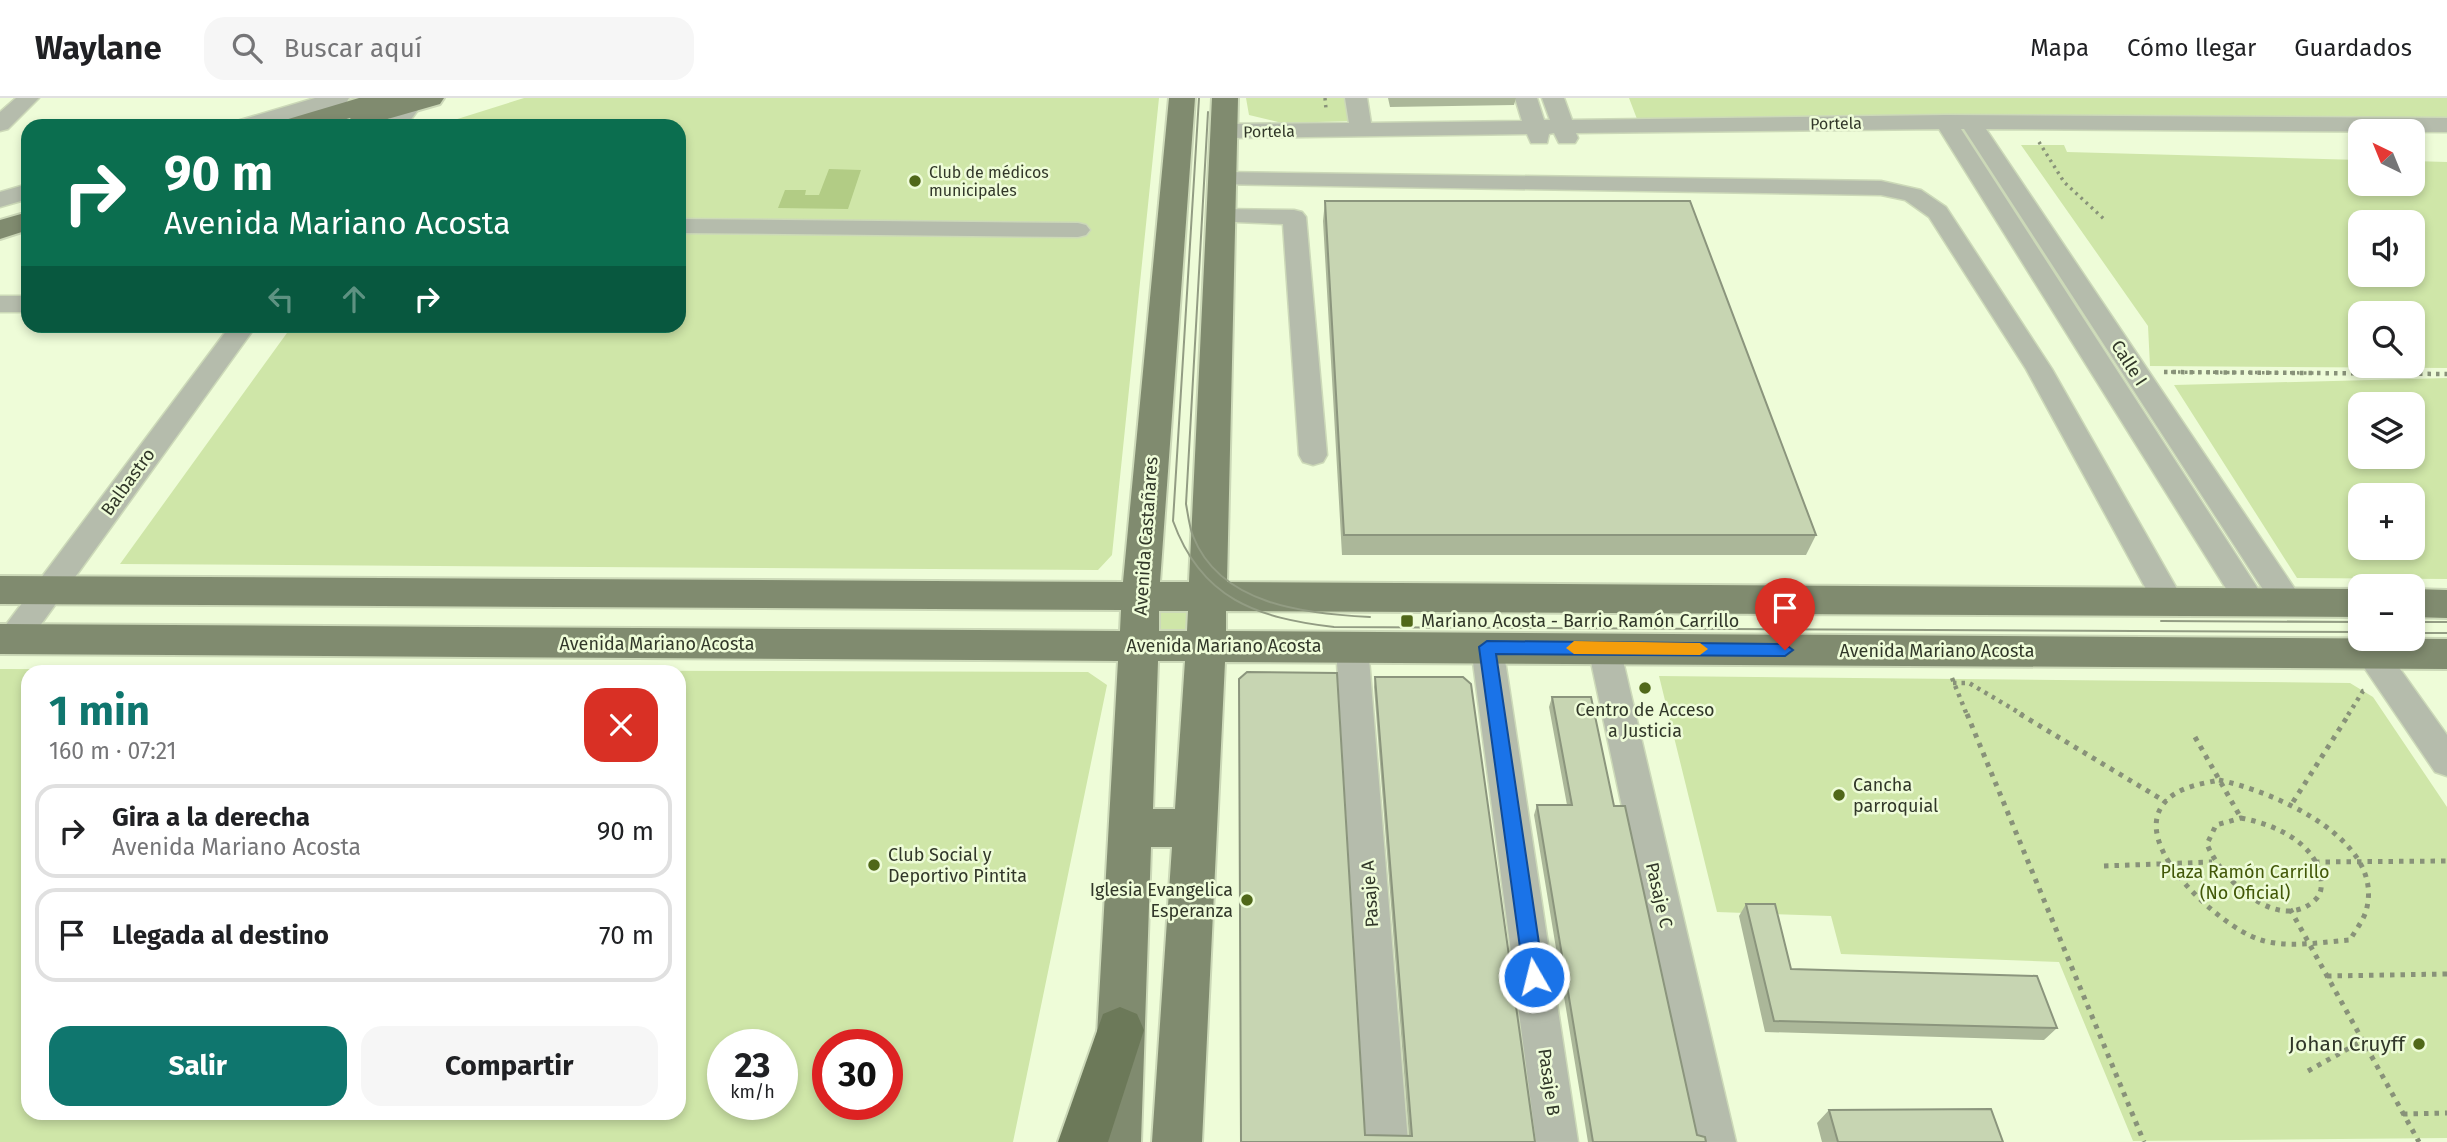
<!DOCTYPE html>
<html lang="es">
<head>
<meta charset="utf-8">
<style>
	:root { --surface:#fff; --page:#f6f6f6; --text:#202124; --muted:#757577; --line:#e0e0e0; --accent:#0f766e }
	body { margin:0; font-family:"Fira Sans",sans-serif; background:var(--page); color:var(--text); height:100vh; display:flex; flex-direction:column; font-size:26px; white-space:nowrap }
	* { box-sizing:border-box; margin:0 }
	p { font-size:23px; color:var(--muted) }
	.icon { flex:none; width:38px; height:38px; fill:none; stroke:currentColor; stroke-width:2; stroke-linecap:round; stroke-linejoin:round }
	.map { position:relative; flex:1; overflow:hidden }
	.side { position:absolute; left:21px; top:567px; width:665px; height:455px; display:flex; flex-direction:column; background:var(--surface); border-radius:21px; box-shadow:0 4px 10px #0003 }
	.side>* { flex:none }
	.banner { position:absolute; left:21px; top:21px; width:665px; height:214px; border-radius:21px; box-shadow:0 4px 10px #0003; background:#0b6e4f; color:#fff; overflow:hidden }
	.needle { width:46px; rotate:317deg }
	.controls { position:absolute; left:2348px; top:21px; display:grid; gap:14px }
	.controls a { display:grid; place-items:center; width:77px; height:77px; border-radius:14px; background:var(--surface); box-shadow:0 4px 10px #0003; font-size:35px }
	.speed { position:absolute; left:707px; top:931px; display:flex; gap:14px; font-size:35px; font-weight:700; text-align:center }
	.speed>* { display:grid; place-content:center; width:91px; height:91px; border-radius:50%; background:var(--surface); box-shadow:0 4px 10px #0003; line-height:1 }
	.speed small { font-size:18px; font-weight:400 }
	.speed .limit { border:10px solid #d22; background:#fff; color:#111 }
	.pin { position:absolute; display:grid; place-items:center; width:60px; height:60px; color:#fff; margin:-72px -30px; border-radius:50% 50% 50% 0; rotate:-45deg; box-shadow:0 0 7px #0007 }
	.pin .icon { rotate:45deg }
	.me { position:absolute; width:77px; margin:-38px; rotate:352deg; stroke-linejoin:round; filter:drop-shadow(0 0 5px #0008) }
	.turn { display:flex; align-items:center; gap:24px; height:147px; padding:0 28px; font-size:32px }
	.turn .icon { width:91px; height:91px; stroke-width:2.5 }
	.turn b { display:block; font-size:49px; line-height:60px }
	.lanes { display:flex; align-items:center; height:66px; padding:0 28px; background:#0003; justify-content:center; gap:35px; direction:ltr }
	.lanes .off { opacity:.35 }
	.round { display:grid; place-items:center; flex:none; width:74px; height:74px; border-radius:21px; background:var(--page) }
	.summary { display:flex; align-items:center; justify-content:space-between; height:119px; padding:0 28px }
	h1 { font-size:42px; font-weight:700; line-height:52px; color:var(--accent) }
	.button { display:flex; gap:14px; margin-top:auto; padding:14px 28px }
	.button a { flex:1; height:80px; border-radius:21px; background:var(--accent); color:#fff; font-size:28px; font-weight:700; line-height:80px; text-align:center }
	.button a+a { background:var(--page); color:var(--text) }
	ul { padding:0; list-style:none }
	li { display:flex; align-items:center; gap:21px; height:94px; margin:0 14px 10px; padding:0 14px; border:4px solid var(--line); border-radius:21px }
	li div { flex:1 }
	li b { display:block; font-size:26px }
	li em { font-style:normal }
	header { display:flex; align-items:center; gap:42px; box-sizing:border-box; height:98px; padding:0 35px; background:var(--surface); border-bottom:2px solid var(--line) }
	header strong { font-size:33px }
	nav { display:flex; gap:38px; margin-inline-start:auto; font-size:24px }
	.search { width:490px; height:63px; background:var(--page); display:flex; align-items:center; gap:18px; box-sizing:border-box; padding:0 24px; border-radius:21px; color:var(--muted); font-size:26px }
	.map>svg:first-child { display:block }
</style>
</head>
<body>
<header>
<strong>Waylane</strong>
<div class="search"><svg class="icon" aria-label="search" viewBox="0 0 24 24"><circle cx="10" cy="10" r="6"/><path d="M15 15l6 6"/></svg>Buscar aquí</div>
<nav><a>Mapa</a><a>Cómo llegar</a><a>Guardados</a></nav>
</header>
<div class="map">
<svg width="2447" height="1044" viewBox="0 0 2447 1044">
	<rect width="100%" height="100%" fill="#eefcd8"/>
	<path fill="#cfe6a8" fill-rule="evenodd" d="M524 0H1159L1112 457 1098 472 120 466 292 228H679V28H435Z
		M1246 0H1348L1352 23 1282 25 1249 17Z
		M1629 0H2447V21L1972 16 1637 21Z
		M2021 47H2064L2067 54 2361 62V86H2413V63L2447 64V270L2150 268 2148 228ZM2361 124H2413V177H2361ZM2361 215H2413V268H2361Z
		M2447 280V481L2297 480 2174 287ZM2361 306H2413V359H2361ZM2361 397H2413V450H2361Z
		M1177 506 1194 516 1190 532 1181 537 1160 535 1154 528 1158 512Z
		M0 571 1088 574 1107 587 1013 1044H0ZM28 574H679V1015H28ZM723 947H782V1006H723ZM828 947H887V1006H828Z
		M1659 578 2350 585 2373 599 2447 709V1040L2133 1043 2059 864 1841 856 1831 818 1717 814Z"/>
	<path fill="#b2cc85" d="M829 71 861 72 848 111 778 110 785 92H806L805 97H819Z"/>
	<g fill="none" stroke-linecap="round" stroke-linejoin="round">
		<defs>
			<path id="minor" d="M16 0H39L8 31 0 33V14Z
				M315 0H349L346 5 268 28H234L237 23Z
				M405 0H427L406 28H384Z
				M1345 0H1367L1371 25 1522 23 1515 0H1537L1544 22H1550L1542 0H1564L1572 22 1946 17 2447 20V34L1986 31 2299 497 2304 505 2299 513 2288 517 2277 513 1964 31H1961L2262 497 2267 505 2262 513 2251 517 2240 513 1939 31 1576 35 1578 40 1575 45H1559L1554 35 1549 36 1547 45H1531L1527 36 1225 40 1214 33 1225 26 1349 25Z
				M1223 74 1881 83 1921 92 1946 109 2052 271 2185 505 2180 513 2169 517 2158 513 2026 271 1929 119 1905 102 1881 97 1215 86 1212 81Z
				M28 86V101L0 109V94Z
				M1221 111 1294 112 1302 114 1306 119 1327 357 1323 364 1313 367 1303 364 1299 357 1283 126 1213 123 1209 118 1213 113Z
				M679 121 1078 125 1086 127 1090 132 1086 137 1078 139 679 135Z
				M0 198H28V214H0Z
				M230 228H256L24 550 13 553 2 550V532Z
				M1352 536 1363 539 1368 548 1408 1044H1366L1336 548 1341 539Z
				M1487 537 1498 540 1503 549 1578 1044H1536L1471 549 1476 540Z
				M1604 538 1615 541 1620 550 1736 1044H1694L1588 550 1593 541Z
				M2372 543 2383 547 2447 637V678L2435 674 2361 565 2356 556 2361 547Z"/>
			<path id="major" d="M359 0H444L440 6 363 28 354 26 350 20 322 28H281L285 22Z
				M1169 0H1195L1160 484H1189L1212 0H1238L1227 484 2361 491V519L1226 513V533L2447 541V571L1225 564 1202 1044H1152L1172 749H1151L1141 1044H1091L1118 563 0 556V526L1120 533 1121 512 0 506V478L1123 484ZM1159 513H1188L1187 533H1159ZM1158 563H1185L1175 711H1153Z
				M28 114V132L0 141V122Z
				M2413 491 2447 492V520L2413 519Z"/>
			<path id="highway" d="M1120 909 1137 916 1144 932 1108 1044H1058L1103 916Z"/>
		</defs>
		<use href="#minor" stroke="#ccd9b8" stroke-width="3"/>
		<use href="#major" stroke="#ccd9b8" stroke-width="4"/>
		<use href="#highway" stroke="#ccd9b8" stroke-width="4"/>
		<path stroke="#889279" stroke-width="3.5" stroke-dasharray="2.5 4.5" stroke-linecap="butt" d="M1325 0 1326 11
			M2039 44 2064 84 2106 123
			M2164 274 2318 275"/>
		<path stroke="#889279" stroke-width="4.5" stroke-dasharray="3.5 5" stroke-linecap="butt" d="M2164 274 2447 276
			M1952 580 1967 617
			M1953 585H1969L2023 617
			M2348 617 2363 593 2367 592"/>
		<path stroke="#889279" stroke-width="5" stroke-dasharray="4.5 6" stroke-linecap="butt" d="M1967 616 2144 1044
			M2020 616 2166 704
			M2195 639 2241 720
			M2219 682C2272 693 2387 741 2366 813 2363 823 2355 833 2350 842 2321 844 2286 851 2258 841 2222 829 2127 747 2165 704 2178 689 2201 686 2219 682Z
			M2293 704 2349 616
			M2241 720C2273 726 2317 744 2321 782 2322 789 2321 797 2315 802 2278 837 2220 780 2207 746L2216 727Z
			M2315 764 2447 763
			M2104 768 2212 764
			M2290 811 2419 1044
			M2327 878 2447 876
			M2308 973 2362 943
			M2403 1016 2447 1015"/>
		<use href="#minor" fill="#b5bcac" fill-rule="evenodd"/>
		<use href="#major" fill="#808b6f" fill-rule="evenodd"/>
		<use href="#highway" fill="#6c7959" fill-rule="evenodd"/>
		<path stroke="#929c83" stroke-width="2" d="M1199 0 1173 423C1201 501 1257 520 1334 529L2361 534
			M1208 14 1186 406C1188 416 1189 428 1193 438 1220 507 1306 516 1370 519
			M2161 523 2361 524
			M2413 524H2447
			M2413 535H2447"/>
	</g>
	<path fill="#abb799" d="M1388 0H1516L1514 7 1390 9Z
		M1325 103 1816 437 1806 457H1342L1323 123Z
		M1375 579 1535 1044H1241L1365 1037 1409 1038 1374 589Z
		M1552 599 1614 708 1697 1037 1706 1044H1588L1534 717 1537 707H1567L1549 609Z
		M1746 806 1791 871 2057 930 2044 942 1765 934 1739 818Z
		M1829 1012 2003 1044H1822L1817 1025Z"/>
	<path fill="#c7d5b2" stroke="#8b957d" stroke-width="2" d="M1325 103H1690L1816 437H1344Z
		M1247 574 1337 575 1365 1037 1412 1038 1375 579H1463L1471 586 1535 1044H1241L1239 581Z
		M1552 599H1591L1614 708H1625L1697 1037 1705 1039 1706 1044H1593L1537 707H1572Z
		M1746 806H1775L1791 871 2037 878 2057 930 1774 923Z
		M1991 1011 2003 1044H1838L1829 1012Z"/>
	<path fill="#1a73e8" stroke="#114b97" stroke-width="2" d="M1487 543 1785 546 1793 552 1785 558 1496 556 1544 879 1541 885 1534 888 1527 885 1524 879 1479 549Z"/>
	<path fill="#f59e0b" d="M1574 543 1700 545 1708 551 1700 557 1574 556 1566 550Z"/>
	<g fill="#506819" stroke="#eefcd8" stroke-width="2.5">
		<circle cx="915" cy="83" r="7"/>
		<rect x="1400" y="516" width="14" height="14" rx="3.5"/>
		<circle cx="1645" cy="590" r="7"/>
		<circle cx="1839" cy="697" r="7"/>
		<circle cx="874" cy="767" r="7"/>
		<circle cx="1247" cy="802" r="7"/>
		<circle cx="2419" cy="946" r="7"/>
	</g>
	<g text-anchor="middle" stroke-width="5" stroke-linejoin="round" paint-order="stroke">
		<g font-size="16" fill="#313729" stroke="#eefcd8">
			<text transform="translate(1836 25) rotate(-1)" y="6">Portela</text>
			<text transform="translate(1269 33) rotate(-1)" y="6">Portela</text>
		</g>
		<g font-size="16" fill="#313729" stroke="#eefcd8" text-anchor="start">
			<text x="929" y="80">Club de médicos<tspan x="929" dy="18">municipales</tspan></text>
		</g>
		<g font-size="18" fill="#313729" stroke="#eefcd8">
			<text transform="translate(2129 265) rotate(57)" y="6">Calle I</text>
			<text transform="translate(128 384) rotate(-54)" y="6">Balbastro</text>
			<text transform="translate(1146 438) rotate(-86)" y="6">Avenida Castañares</text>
			<text x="657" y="552">Avenida Mariano Acosta</text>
			<text x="1224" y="554">Avenida Mariano Acosta</text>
			<text x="1937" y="559">Avenida Mariano Acosta</text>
			<text transform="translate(1370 796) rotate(-94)" y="6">Pasaje A</text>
			<text transform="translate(1659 797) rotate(77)" y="6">Pasaje C</text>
			<text transform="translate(1549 984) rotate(82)" y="6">Pasaje B</text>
		</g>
		<g font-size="18" fill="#313729" stroke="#eefcd8" text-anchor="start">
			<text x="1421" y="529">Mariano Acosta - Barrio Ramón Carrillo</text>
			<text x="1645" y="618" text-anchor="middle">Centro de Acceso<tspan x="1645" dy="21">a Justicia</tspan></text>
			<text x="1853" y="693">Cancha<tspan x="1853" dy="21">parroquial</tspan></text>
			<text x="888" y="763">Club Social y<tspan x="888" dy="21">Deportivo Pintita</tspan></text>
			<text x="1233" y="798" text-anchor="end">Iglesia Evangelica<tspan x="1233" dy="21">Esperanza</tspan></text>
		</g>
		<g font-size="18" fill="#425808" stroke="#eefcd8">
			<text x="2245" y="780">Plaza Ramón Carrillo<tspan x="2245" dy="21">(No Oficial)</tspan></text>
		</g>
		<g font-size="21" fill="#313729" stroke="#eefcd8" text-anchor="end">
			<text x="2405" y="953">Johan Cruyff</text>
		</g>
	</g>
</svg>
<div class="controls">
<a><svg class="needle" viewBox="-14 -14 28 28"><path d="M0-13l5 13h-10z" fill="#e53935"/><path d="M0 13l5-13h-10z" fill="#757577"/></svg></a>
<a><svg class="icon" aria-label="sound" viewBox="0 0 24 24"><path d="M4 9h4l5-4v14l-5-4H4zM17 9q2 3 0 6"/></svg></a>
<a><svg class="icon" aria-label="search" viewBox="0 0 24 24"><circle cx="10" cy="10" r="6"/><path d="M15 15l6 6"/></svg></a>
<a><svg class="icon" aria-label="layers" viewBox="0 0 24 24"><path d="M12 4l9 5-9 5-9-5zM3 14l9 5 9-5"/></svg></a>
<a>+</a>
<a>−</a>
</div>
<div class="speed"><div>23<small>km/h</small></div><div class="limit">30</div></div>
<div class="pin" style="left:1785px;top:552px;background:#d93025"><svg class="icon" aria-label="arrive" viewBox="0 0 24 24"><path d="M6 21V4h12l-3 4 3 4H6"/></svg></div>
<svg class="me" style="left:1534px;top:879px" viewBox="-20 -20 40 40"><circle r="17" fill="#1a73e8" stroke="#fff" stroke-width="3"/><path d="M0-11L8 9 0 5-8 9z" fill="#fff"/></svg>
<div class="banner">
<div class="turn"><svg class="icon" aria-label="right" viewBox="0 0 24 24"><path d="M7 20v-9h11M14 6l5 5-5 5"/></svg><div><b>90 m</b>Avenida Mariano Acosta</div></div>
<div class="lanes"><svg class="icon off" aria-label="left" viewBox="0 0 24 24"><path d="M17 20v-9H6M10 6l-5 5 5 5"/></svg><svg class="icon off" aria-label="ahead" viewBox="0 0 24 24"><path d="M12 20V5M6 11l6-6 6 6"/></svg><svg class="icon" aria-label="right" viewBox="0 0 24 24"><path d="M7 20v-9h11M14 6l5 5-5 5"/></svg></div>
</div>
<section class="side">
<div class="summary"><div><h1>1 min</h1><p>160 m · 07:21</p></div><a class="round" style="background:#d93025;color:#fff"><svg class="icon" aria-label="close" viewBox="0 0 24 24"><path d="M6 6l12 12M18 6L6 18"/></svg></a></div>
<ul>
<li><svg class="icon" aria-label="right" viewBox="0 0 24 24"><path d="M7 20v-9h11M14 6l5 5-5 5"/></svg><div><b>Gira a la derecha</b><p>Avenida Mariano Acosta</p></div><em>90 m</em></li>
<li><svg class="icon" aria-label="arrive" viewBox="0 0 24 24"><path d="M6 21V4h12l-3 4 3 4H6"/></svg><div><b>Llegada al destino</b></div><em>70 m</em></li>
</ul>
<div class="button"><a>Salir</a><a>Compartir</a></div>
</section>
</div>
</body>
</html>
